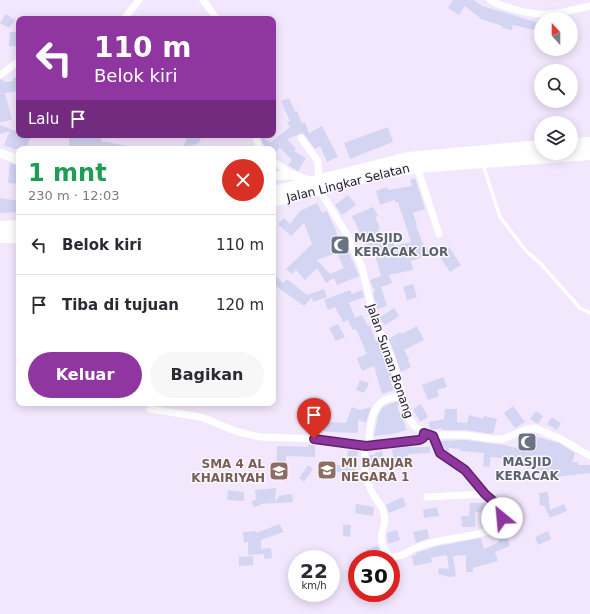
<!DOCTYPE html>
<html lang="id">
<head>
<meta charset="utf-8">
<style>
	:root { --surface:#fff; --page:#f7f7f7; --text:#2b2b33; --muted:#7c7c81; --line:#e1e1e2; --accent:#9036a1 }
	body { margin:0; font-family:"DejaVu Sans",sans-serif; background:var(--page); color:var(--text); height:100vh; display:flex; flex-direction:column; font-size:15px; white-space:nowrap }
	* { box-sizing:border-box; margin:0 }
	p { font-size:13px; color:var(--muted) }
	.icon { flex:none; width:22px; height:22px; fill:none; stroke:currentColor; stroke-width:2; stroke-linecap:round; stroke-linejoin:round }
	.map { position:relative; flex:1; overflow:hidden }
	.panel { position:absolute; left:16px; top:146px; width:260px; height:260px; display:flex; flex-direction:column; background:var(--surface); border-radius:8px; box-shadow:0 2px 10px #0003 }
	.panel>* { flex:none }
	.guide { position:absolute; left:16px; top:16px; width:260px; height:122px; border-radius:8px; box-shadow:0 2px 10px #0003; background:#9036a1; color:#fff; overflow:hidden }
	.needle { width:26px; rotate:339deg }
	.buttons { position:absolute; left:534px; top:12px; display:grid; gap:8px }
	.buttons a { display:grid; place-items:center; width:44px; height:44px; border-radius:50%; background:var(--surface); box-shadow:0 2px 10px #0003; font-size:20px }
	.speed { position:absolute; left:288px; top:550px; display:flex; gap:8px; font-size:20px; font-weight:700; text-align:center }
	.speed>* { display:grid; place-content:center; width:52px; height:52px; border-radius:50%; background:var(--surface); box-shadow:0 2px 10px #0003; line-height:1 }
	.speed small { font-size:10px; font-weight:400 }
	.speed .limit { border:6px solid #d22; background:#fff; color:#111 }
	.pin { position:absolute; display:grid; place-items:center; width:34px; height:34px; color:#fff; margin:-41px -17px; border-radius:50% 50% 50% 0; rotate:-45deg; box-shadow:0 0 4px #0007 }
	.pin .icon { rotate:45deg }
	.me { position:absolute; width:44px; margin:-22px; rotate:332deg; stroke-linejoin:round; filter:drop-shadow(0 0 3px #0008) }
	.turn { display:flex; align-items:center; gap:14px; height:84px; padding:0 12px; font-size:18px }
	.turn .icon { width:52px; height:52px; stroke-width:2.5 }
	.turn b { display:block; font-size:28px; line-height:34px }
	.then { display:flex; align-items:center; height:38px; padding:0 12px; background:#0003; gap:8px; font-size:15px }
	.round { display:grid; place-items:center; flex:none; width:42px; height:42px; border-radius:21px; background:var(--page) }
	.summary { display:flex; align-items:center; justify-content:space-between; height:68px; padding:0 12px }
	h1 { font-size:24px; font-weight:700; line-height:30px; color:#1e9e55 }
	.action { display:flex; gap:8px; margin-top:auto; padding:8px 12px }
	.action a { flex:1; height:46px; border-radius:24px; background:var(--accent); color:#fff; font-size:16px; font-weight:700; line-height:46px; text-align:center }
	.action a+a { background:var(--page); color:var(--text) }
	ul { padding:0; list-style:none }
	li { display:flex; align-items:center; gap:12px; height:60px; padding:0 12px; border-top:1px solid var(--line) }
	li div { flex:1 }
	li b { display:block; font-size:15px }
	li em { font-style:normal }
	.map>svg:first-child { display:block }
</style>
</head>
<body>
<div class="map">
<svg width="590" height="614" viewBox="0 0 590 614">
	<rect width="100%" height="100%" fill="#f3e7fd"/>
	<path fill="#d3d5f3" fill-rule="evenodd" d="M453 0H474L482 6 536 22 534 30 513 25 512 30 502 28 503 26 481 19 465 6 459 15 448 8Z
		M6 14 15 20 9 28 0 23Z
		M10 32H19V46H9Z
		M19 77V91L5 93 12 120 0 122V80L3 79 4 82 13 81V78Z
		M289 98 295 112 297 111 302 123 305 122 309 133 322 126 338 157 327 162 320 146 315 149 303 133 287 139 296 149 294 151 306 158 298 171 288 165 292 160 280 148 273 154V149H265L260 135H264L266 141 268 140 270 143 290 127 287 122 290 121 281 101Z
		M0 125 19 132V135H31L26 149H14L4 145 10 131 0 134Z
		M388 127 393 142 350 159 344 143Z
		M69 135H102L101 141 127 146V149H69Z
		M188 135 201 137 199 143 183 148Z
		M10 163 19 166V184L8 183Z
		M415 178 425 209 413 213 417 225 416 226 424 246 426 245 429 255 411 261 413 270 389 275 392 283 381 287 387 306 377 309 373 293 375 292 370 280 381 276 375 254 365 257 363 249 367 248 352 216 373 207 378 216 375 217 380 228 378 229 384 243 393 240 395 246 411 242 398 202 395 203V200L380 205 376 191 387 187 388 190 412 186 410 180Z
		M348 195 356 205 342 215 335 205Z
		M0 198 19 201V212L0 213Z
		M317 203 322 213 327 211 339 238 342 237 359 276 337 285 334 278 326 283 317 268 305 280 296 270 292 274 286 269 312 244 304 223 291 236 278 224 284 218 290 224 300 211ZM337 253 344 268 330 274 317 260Z
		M449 247 461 265 450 272 438 254Z
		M273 273 283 283 287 279 307 295 324 289 327 297 313 302 312 297 304 306 276 286 273 290Z
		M413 284 417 297 407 300 403 287Z
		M350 290 352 294 362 290 364 297 349 303 355 318 362 315 368 326 370 325 376 342 379 341 388 363 392 376 389 377 394 390 382 394 374 366 362 371 357 358 367 354 356 329 353 330 348 320 343 322 335 307 328 310 324 300Z
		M394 308 399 316 385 325 379 318Z
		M338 324 345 337 336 341 329 328Z
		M417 326 424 340 404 350 409 359 408 360 411 367 401 372 389 339 400 332 402 334Z
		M443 377 447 387 437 390 439 396 428 400 422 385Z
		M360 380 369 383 364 393 356 390Z
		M399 401 400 405 397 406 407 430 392 434 374 436 378 417 382 408 389 404Z
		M421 404 428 417 420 422 413 409Z
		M513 406 525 422 515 428 504 413Z
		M352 407 360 410 371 407 366 423 358 420V433L330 432 313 430 314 421 346 423Z
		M445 409H457V422L467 423 469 415 483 419 484 416 497 419 493 434 465 430H442V428L430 430 429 422 444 419Z
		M536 411 543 416 538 424 530 419Z
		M552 417 561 423 557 430 547 424Z
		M527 434 559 443 575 453 572 462H578V465H590V473L546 478 539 477 540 472 518 464 511 461 512 459 490 457V467L483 466 484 453 460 451V449L449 448V451H446L440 441 465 440 504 445 517 448 520 437Z
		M308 445H315V457L286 456 285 480 281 479 276 476 277 446 308 447Z
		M407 447H430V453L408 454 409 459 394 461 392 449Z
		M348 450 358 451 354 476 340 475V472L319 474V467L350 464 349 456H347Z
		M382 451 384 464 370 467V455H375V453Z
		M308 465 313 469 304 482 299 478Z
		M276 488 275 502 279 496 292 494 293 502 260 504 261 505 253 507 252 501 256 500 255 490Z
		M228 490 244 492V501L227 500Z
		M548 492 550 510 564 504 567 511 550 518 544 505 540 506 539 493Z
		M403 497 406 506 389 513 386 505Z
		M470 503H487L486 513 475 512V527H462L461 516H469Z
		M356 504 374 507 373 516 355 513Z
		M437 507 439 516 424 518 423 510Z
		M280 524 283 532 261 540V549L271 548 272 558 264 559V554L248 555V542L244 543 243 532 256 531V533Z
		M343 525H351L350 537 343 536Z
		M427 529 429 538 416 543 413 532Z
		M397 530 400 540 388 544 387 533Z
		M504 530 510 546 495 552 498 561 473 568V572H466V555L453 556 456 576 450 577 438 574 439 568 449 569 447 555 431 558 432 562 414 566 412 556 416 555V553L438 546 481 538 484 549 499 542 495 534Z
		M548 531 551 539 538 545 535 537Z
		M378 546 381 554 369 558 366 550Z
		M253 556V565L239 566V557Z"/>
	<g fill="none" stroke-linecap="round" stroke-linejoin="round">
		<path stroke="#fff" stroke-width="3.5" d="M483 165 500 217 527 252 540 263 580 308 590 313"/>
		<path stroke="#fff" stroke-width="7" d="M203 0 217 19
			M490 0C497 5 505 6 513 9 547 19 557 13 590 6
			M124 19 139 0
			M0 75 19 61
			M255 135 260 149
			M301 138 318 161 319 180
			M273 161 293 175
			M417 167 439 234
			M319 189 346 233 362 267 374 318 393 361 407 414 414 426 429 435H465L493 439H503L527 429 535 428 561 439 590 456
			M150 409 201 417 235 431 260 437 322 439 365 446 419 440 423 438 424 433
			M365 446C364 463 364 479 373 494 376 500 381 504 383 510 390 531 371 533 390 557 405 557 406 551 418 547 442 537 470 539 494 529 502 523 502 518 501 508L485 494
			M369 446C369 432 370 409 383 401 388 398 395 397 401 396
			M427 497 485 494 465 470 440 453 433 436"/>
		<path stroke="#fff" stroke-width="9" d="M0 153 19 160
			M273 176 293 175 312 182"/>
		<path stroke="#fff" stroke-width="12" d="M571 144 590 143
			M273 192 408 158 541 146
			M273 201 377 174 417 167 590 154
			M0 227 19 226
			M0 237H19"/>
	</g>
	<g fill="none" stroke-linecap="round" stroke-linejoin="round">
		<defs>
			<path id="route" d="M314 439 366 446 419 440 423 438 424 433 433 436 440 453 465 470 485 494 501 508 502 518"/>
		</defs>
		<use href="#route" stroke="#5e2369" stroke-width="10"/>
		<use href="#route" stroke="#9036a1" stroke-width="7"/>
	</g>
	<defs>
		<symbol id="mosque-square" viewBox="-11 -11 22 22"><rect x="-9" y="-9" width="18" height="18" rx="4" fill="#6b7280" stroke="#fbf8fe"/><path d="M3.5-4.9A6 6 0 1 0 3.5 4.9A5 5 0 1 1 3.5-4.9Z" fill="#fff"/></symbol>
		<symbol id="school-square" viewBox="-11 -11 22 22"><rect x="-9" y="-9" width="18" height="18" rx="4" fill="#8d6e63" stroke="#fbf8fe"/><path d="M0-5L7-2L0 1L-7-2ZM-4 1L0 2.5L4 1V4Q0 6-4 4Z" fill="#fff"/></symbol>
	</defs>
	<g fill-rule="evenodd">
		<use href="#mosque-square" x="329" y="234" width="22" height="22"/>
		<use href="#mosque-square" x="516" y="431" width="22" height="22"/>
		<use href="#school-square" x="316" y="459" width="22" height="22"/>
		<use href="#school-square" x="268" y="460" width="22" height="22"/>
	</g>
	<g text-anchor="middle" stroke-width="3" stroke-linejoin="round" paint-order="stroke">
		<g font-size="12" fill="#1c1720" stroke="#fbf8fe">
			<text transform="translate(348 183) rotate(-14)" y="4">Jalan Lingkar Selatan</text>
			<text transform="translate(390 361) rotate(71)" y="4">Jalan Sunan Bonang</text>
		</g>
		<g font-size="12" font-weight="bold" fill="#5b616d" stroke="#fbf8fe" text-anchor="start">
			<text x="354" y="242">MASJID<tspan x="354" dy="14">KERACAK LOR</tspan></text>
			<text x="527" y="466" text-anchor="middle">MASJID<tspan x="527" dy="14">KERACAK</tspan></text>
		</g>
		<g font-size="12" font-weight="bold" fill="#785e54" stroke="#fbf8fe" text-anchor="start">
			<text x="341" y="467">MI BANJAR<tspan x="341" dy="14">NEGARA 1</tspan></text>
			<text x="265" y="468" text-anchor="end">SMA 4 AL<tspan x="265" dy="14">KHAIRIYAH</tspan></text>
		</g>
	</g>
</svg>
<div class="buttons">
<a><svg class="needle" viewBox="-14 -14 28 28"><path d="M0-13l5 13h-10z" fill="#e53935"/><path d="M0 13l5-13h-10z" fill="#7c7c81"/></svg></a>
<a><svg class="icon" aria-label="search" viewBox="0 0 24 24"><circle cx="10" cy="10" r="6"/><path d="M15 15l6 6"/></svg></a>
<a><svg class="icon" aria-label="layers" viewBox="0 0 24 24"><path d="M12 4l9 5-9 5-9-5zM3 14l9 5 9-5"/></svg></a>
</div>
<div class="speed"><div>22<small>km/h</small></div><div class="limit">30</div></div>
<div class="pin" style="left:314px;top:439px;background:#d93025"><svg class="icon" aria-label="arrive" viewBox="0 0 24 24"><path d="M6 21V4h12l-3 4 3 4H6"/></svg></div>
<svg class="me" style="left:502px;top:518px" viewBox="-20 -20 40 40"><circle r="19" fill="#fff"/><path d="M0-13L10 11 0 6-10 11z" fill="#9036a1"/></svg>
<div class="guide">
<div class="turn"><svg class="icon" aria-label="left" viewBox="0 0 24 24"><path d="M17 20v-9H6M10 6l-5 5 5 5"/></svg><div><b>110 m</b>Belok kiri</div></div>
<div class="then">Lalu<svg class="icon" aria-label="arrive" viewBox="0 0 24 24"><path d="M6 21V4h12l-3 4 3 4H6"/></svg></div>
</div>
<section class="panel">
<div class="summary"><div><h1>1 mnt</h1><p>230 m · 12:03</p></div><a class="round" style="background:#d93025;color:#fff"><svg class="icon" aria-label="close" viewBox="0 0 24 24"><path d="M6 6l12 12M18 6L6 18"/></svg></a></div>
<ul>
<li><svg class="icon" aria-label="left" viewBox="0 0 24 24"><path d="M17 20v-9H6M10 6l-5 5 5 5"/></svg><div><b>Belok kiri</b></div><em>110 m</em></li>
<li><svg class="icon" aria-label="arrive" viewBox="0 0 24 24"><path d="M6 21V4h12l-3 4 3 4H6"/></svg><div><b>Tiba di tujuan</b></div><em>120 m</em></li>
</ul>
<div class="action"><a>Keluar</a><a>Bagikan</a></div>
</section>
</div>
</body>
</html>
